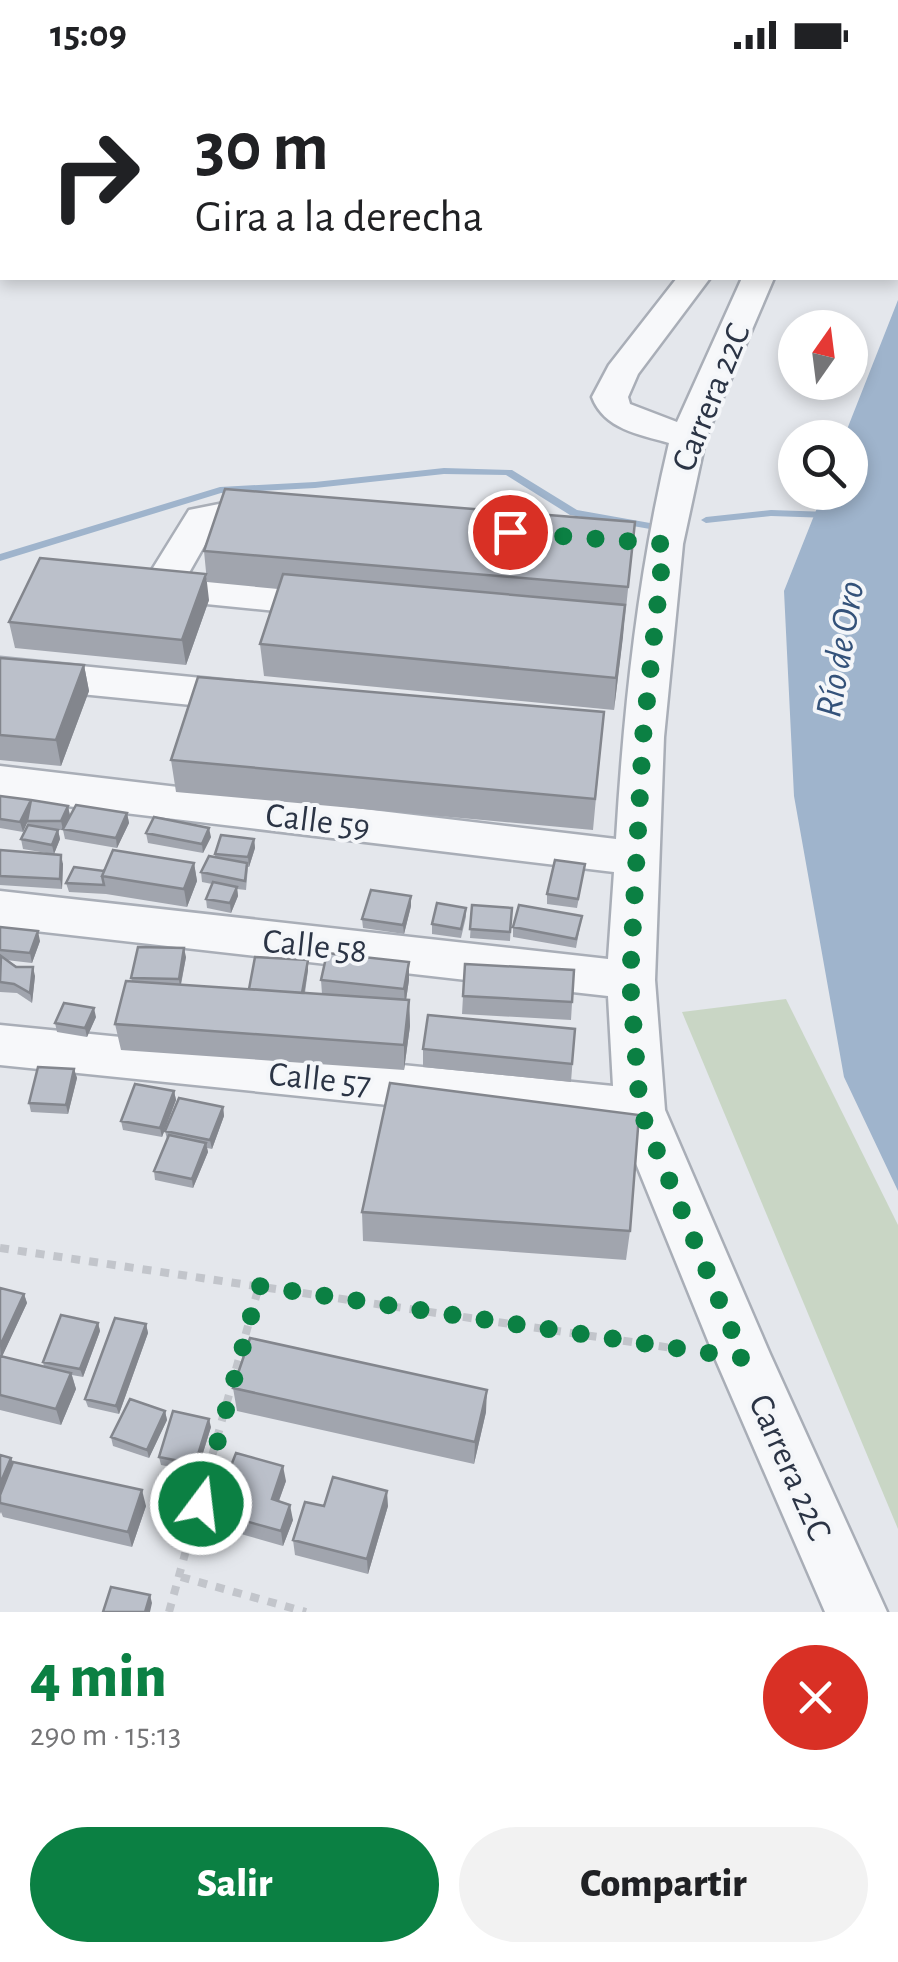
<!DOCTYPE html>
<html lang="es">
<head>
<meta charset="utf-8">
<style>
	:root { --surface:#fff; --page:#f2f2f2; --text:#202124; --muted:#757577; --accent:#0b8043 }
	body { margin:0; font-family:"Alegreya Sans",sans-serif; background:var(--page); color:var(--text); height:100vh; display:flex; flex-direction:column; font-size:38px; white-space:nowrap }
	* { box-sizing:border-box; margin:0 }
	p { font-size:32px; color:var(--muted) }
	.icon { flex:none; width:55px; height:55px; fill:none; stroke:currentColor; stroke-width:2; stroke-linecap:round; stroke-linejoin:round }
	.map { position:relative; height:1542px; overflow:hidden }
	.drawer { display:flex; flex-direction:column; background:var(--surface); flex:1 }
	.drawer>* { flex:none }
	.top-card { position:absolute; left:0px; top:0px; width:900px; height:210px; box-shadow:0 5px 15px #0003; background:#fff; color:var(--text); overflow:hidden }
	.needle { width:65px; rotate:14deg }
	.tools { position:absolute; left:778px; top:240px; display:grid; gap:20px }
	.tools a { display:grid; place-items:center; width:90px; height:90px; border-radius:50%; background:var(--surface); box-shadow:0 5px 15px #0003; font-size:50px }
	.pin { position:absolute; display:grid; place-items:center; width:85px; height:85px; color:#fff; margin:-42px; border:5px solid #fff; border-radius:50%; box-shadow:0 2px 10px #0007 }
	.me { position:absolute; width:110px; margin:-55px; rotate:15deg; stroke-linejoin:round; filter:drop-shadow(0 0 8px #0008) }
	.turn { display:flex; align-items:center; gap:35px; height:210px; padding:0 30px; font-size:45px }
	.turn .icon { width:130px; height:130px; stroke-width:2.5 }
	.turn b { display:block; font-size:70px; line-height:85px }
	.round { display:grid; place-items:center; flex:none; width:105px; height:105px; border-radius:52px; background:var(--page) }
	.summary { display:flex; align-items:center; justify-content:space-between; height:170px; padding:0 30px }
	h1 { font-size:60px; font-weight:800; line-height:75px; color:var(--accent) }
	.action { display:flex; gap:20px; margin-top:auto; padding:20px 30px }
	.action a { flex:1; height:115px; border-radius:60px; background:var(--accent); color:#fff; font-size:40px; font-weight:800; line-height:115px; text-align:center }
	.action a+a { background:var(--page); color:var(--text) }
	.status { display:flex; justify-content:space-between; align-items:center; height:70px; padding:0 50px; background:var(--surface); direction:ltr }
	.status svg { height:28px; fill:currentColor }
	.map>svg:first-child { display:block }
</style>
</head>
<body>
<div class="status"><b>15:09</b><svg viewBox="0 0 49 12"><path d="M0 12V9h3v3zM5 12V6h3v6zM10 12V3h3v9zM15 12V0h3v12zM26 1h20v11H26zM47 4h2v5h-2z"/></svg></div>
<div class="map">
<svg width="898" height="1542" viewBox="0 0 898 1542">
	<rect width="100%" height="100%" fill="#e4e7ec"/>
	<path fill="#c9d6c5" d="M786 929 898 1155V1459L682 942Z"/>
	<path fill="#9fb4cc" d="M898 230V1121L844 1007 794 726 784 521 823 423 850 422V368L844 367Z"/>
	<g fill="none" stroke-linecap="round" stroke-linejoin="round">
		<path fill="#9fb4cc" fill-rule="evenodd" d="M444 398 512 400 577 440 650 453 655 456 650 459 570 445 506 405 444 404 315 418 221 423 0 491V484L220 417 315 412Z
			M771 440 829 442 834 445 829 448 771 446 706 453 701 450 706 447Z"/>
		<defs>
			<path id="minor" d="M781 0H812L813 2H783Z
				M677 208H710L638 304 628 327 630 334 677 352 742 208H774L706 367 683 474 664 667 655 910 665 1040 770 1284 887 1542H825L715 1288 622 1059 0 995V955L613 1016 608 926 0 857V821L608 889 614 802 0 728V696L616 769C624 635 638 503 669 373 638 364 604 359 592 327L609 295Z
				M239 430 286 437 292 445 286 453C263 459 239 454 215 457L186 508 336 521 350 525 356 534 350 543 336 547 146 528 140 519 189 440Z
				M0 588 252 613 267 617 273 627 267 637 252 641 0 616Z"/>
		</defs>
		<use href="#minor" stroke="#a9aeb7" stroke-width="5"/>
		<path stroke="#c2c5cb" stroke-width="8" stroke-dasharray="9 9" stroke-linecap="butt" d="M0 1178 692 1281
			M181 1507 306 1542
			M169 1542 259 1216"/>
		<use href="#minor" fill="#f7f8fa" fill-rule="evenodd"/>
	</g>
	<path fill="#a1a5ae" d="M635 452 625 548 614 640 264 606 260 574 278 519 207 512 204 481Z
		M209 530 186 595 15 578 9 552Z
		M0 588 84 595 89 621 61 696 0 690Z
		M601 674 593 760 176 722 171 690Z
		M0 726 68 736 70 746 127 743 129 753 117 778 65 769 63 760H58L60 769 54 784 63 794 62 819 0 815V780L52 784 23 779 21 769 28 756 27 752 23 762 0 758Z
		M146 763 211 767 203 783 148 773Z
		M254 769 255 778 249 797H248L246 820 237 819 238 826 231 843 207 838 206 829 212 814 202 812 201 802 215 787V784Z
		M194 793 197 811 187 837 106 824 69 822 66 813 104 801Z
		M585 794 577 838 547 834V824Z
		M472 835 512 838 510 871 470 868Z
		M411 836 404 864 363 858 362 849Z
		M466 838V847L461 868 432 864V854Z
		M582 846 576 878 513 867V857Z
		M0 857 40 871 32 893 6 890 35 906 32 933 17 923 0 922Z
		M186 887 181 915 249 919 308 890V900L305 923 322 924 321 910 409 892V910L406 930H409L410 956 404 1000 121 980 115 954 132 911 131 908Z
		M574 900 571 950 462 944 463 926Z
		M96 947 87 967 57 962 55 953Z
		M575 959 571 1012 423 997V979Z
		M74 999 77 1008 68 1044 31 1042 29 1033Z
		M174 1021 176 1030 162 1067 123 1060 121 1051Z
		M223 1037 224 1046 212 1079 207 1078 208 1082 193 1118 155 1110 154 1101 167 1069 165 1061Z
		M362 1142 630 1161 626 1190 363 1171Z
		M0 1218 24 1224 27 1233 2 1286 44 1297 43 1292 98 1253 100 1261 83 1307 72 1305 76 1319 61 1355 0 1340Z
		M146 1254 148 1263 119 1344 88 1337 85 1329Z
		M233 1318 486 1342 474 1394 237 1341Z
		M165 1341 167 1350 149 1388 113 1376 111 1367Z
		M211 1357 197 1402 161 1395 159 1387Z
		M0 1385 13 1393 146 1436 132 1477 3 1447 1 1442 0 1444Z
		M286 1411 279 1431 293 1450 283 1476 216 1457 213 1442Z
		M324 1436H388L368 1504 295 1485 293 1470Z"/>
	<path fill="#83868d" d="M206 504 209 530 186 595 182 570Z
		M625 535 623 567 614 640 616 608Z
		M84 595 89 621 61 696 56 670Z
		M31 730 33 740 23 762 20 752Z
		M68 736 70 746 63 760 61 751Z
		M127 743 129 753 117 778 116 768Z
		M209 758 211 767 203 783 202 774Z
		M58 760 60 769 54 784 52 775Z
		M254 769 255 778 249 797 248 787Z
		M61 785 63 794 62 819 60 809Z
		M194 793 197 811 187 837 184 819Z
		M237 817 238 826 231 843 230 833Z
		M411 826V836L404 864 403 855Z
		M38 861 40 871 32 893 30 883Z
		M184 878 186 887 180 918 179 909Z
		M308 890V900L302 937V927Z
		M409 892V910L405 937 404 919Z
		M33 897 35 906 32 933 30 923Z
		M409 930 410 956 404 1000V975Z
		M94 938 96 947 87 967 85 958Z
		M74 999 77 1008 68 1044 66 1035Z
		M174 1021 176 1030 162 1067 160 1058Z
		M223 1037 224 1046 212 1079 210 1070Z
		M206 1073 208 1082 193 1118 192 1109Z
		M24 1224 27 1233 1 1289 0 1276Z
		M98 1253 100 1261 83 1307 80 1299Z
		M146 1254 148 1263 119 1344 116 1336Z
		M71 1303 76 1319 61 1355 56 1339Z
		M487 1320 486 1342 474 1394 475 1372Z
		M165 1341 167 1350 149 1388 147 1380Z
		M209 1349 211 1357 197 1402 195 1394Z
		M11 1388 17 1404 0 1433V1414Z
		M283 1396 286 1411 274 1444 272 1429Z
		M142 1420 146 1436 132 1477 128 1462Z
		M387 1421 388 1436 368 1504 367 1489Z
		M290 1435 293 1450 283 1476 281 1461Z
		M150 1525 152 1533 150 1542H145Z"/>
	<path fill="#bbc0ca" stroke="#83868d" stroke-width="2.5" d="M225 419 635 452 628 517 204 481Z
		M40 488 206 504 182 570 9 552Z
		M283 504 625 535 616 608 260 574Z
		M0 588 84 595 56 670 0 665Z
		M198 607 604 642 595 729 171 690Z
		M0 726 31 730 68 736 61 751H27L31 730 20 752 0 749Z
		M76 735 127 743 116 768 63 759Z
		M154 747 209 758 202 774 146 763Z
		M28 755 58 760 52 775 21 769Z
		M221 765 254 769 248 787 215 784Z
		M0 780 61 785 60 809 0 806Z
		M113 780 194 793 184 819 102 806Z
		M209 786 247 793 245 811 201 802Z
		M555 790 585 794 578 829 547 824Z
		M74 797 104 801 102 806 104 815 66 813Z
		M213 812 237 817 230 833 206 829Z
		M371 820 411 826 403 855 362 849Z
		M437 833 466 838 461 859 432 854Z
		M472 835 512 838 510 862 470 859Z
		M519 835 582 846 576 869 513 857Z
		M0 857 38 861 30 883 0 880Z
		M138 877 184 878 179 909 131 908Z
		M327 883 409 892 404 919 321 910Z
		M1 886 16 897H33L30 923 14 914 0 912Z
		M255 887 308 890 302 923 249 919Z
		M465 894 574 900 572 932 463 926Z
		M126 911 409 930 404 975 115 954Z
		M64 933 94 938 85 958 55 953Z
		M428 945 575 959 572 994 423 979Z
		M38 997 74 999 66 1035 29 1033Z
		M390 1013 639 1045 630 1161 362 1142Z
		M135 1014 174 1021 160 1058 121 1051Z
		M179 1028 223 1037 210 1070 165 1061Z
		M169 1065 206 1073 192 1109 154 1101Z
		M0 1218 24 1224 0 1276Z
		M61 1245 98 1253 80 1299 43 1292Z
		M115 1248 146 1254 116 1336 85 1329Z
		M250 1268 487 1320 475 1372 233 1318Z
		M0 1286 71 1303 56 1339 0 1325Z
		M130 1329 165 1341 147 1380 111 1367Z
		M173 1341 209 1349 195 1394 159 1387Z
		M236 1383 283 1396 272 1429 290 1435 281 1461 213 1442Z
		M0 1385 11 1388 0 1414Z
		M13 1392 142 1420 128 1462 0 1433V1425Z
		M333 1407 387 1421 367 1489 293 1470 305 1432 324 1436Z
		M111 1517 150 1525 145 1542H103Z"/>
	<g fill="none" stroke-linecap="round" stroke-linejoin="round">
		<path stroke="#0b8043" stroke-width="18" stroke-dasharray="0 32.4" d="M201 1434 259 1216 743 1288 640 1040 630 910 643 667 664 474 510 462"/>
	</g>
	<g text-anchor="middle" stroke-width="8" stroke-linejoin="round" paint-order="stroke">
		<g font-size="35" fill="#2b3445" stroke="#f4f6f9">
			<text transform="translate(710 327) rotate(-68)" y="12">Carrera 22C</text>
			<text transform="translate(318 750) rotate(7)" y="12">Calle 59</text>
			<text transform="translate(315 875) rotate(6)" y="12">Calle 58</text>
			<text transform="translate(320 1008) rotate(6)" y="12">Calle 57</text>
			<text transform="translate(791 1397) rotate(66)" y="12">Carrera 22C</text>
		</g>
		<g font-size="38" font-style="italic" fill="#34527a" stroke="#f4f6f9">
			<text transform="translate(839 579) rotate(-80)" y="13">Río de Oro</text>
		</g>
	</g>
</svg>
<div class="tools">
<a><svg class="needle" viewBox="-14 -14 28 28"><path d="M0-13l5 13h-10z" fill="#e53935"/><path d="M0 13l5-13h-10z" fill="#757577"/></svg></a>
<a><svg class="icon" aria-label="search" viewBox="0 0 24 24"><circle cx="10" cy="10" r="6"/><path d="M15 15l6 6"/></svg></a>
</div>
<div class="pin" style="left:510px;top:462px;background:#d93025"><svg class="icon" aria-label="arrive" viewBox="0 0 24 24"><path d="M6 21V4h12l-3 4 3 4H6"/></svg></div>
<svg class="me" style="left:201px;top:1434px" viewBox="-20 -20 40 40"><circle r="17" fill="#0b8043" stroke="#fff" stroke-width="3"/><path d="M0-11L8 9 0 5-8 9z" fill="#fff"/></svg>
<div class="top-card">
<div class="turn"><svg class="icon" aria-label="right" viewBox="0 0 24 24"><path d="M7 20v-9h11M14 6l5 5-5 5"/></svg><div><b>30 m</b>Gira a la derecha</div></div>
</div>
</div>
<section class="drawer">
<div class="summary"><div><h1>4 min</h1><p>290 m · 15:13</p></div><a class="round" style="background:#d93025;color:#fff"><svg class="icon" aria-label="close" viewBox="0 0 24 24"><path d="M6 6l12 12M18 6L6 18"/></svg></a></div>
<div class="action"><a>Salir</a><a>Compartir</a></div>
</section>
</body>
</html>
